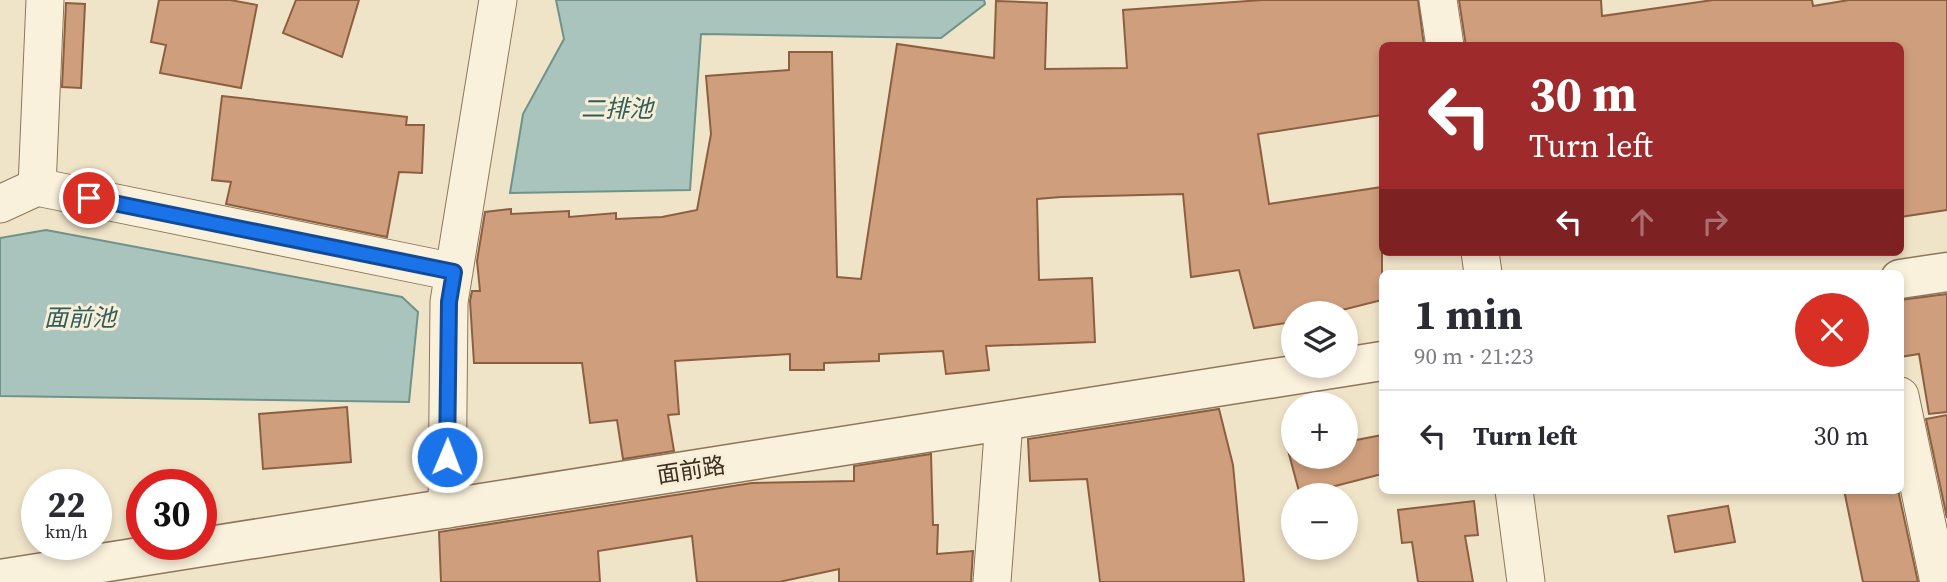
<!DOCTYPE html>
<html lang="en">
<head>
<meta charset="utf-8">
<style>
	:root { --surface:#fff; --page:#f2f2f3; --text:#2b2b33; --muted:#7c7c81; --line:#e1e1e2 }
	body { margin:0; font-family:"Source Serif 4","Noto Sans SC",serif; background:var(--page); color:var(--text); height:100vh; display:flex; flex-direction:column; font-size:26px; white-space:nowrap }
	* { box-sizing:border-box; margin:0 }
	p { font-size:23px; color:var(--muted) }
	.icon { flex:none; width:38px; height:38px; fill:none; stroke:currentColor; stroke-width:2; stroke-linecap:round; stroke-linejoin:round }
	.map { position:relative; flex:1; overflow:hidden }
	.side { position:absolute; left:1379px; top:270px; width:525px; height:224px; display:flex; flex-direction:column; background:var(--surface); border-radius:10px; box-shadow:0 4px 10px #0003 }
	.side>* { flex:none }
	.guide { position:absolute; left:1379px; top:42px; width:525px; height:214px; border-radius:10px; box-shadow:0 4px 10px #0003; background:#9e2a2b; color:#fff; overflow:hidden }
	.tools { position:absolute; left:1281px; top:301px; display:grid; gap:14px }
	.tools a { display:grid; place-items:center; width:77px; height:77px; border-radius:50%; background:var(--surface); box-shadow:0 4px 10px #0003; font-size:35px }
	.speed { position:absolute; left:21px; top:469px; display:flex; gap:14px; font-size:35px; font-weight:700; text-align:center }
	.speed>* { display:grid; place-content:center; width:91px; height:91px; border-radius:50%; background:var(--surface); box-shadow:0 4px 10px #0003; line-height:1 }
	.speed small { font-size:18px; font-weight:400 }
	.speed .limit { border:10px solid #d22; background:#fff; color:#111 }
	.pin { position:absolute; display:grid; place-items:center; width:60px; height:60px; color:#fff; margin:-30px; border:4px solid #fff; border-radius:50%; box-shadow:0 2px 7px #0007 }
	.me { position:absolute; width:77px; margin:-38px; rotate:1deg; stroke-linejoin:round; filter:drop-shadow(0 0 5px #0008) }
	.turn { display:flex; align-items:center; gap:24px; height:147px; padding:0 35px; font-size:32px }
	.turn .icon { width:91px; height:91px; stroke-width:2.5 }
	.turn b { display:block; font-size:49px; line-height:60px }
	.lanes { display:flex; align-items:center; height:66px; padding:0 35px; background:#0003; justify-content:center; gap:35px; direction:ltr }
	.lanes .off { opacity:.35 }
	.round { display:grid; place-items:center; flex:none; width:74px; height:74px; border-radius:37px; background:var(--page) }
	.summary { display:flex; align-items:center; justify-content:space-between; height:119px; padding:0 35px }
	h1 { font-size:42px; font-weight:700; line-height:52px }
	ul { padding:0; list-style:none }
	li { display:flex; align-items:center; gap:21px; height:91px; padding:0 35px; border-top:2px solid var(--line) }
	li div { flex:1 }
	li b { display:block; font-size:26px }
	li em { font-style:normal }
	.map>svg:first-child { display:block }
</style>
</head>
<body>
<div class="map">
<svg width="1947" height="582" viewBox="0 0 1947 582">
	<rect width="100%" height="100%" fill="#f0e4c8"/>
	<path fill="#a9c4bc" stroke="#6f938a" stroke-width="2" d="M556 0H984L985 4 941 38 701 34 690 190 510 193 523 114 564 39Z
		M46 230 402 297 418 312 409 402 0 396V238Z"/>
	<path fill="#cf9f7d" stroke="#8d5f41" stroke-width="2" d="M159 0H230L257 5 241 88 160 73 166 45 151 42Z
		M296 0H359L342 57 283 33Z
		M1262 0H1418L1424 46H1382V115L1258 134 1269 204 1382 187V300L1330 313H1293V322L1254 328 1239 270 1191 277 1183 194 1061 197 1037 199 1039 280 1092 278 1095 342 986 346 989 370 946 374 943 351 879 354V361L824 363V370H790V354L675 361 679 414 668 415 674 451 623 459 617 420 590 423 582 363H474L470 301 472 291H480L477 261 485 212 511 209V214L569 211V217L616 213V219L662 217 697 210 711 134 706 76 789 70V52H832L837 277 861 279 897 44 994 58 996 1 1047 3 1045 69 1127 68 1123 10Z
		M1459 0H1601L1602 16 1713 0H1812L1813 6 1849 0H1947V210L1900 217V46H1466Z
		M66 3 85 4 81 88 62 87Z
		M222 96 407 117 406 125H424L422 173 399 172 387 237 226 204 231 182 212 180Z
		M1947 294V412L1929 414 1919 354 1900 357V300Z
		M347 407 351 462 263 469 259 414Z
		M1219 409 1233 465 1244 582H1100L1087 479 1030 481 1028 439Z
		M1947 415V518L1926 419Z
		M1382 435V474L1300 495 1286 443 1293 442V457H1346V439V442Z
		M931 454 933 525H938L937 554 973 551 971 582H839V569L779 582H697L692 536 598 551 600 582H441L439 532 752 483 854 481V466Z
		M1844 490H1898L1918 582H1863Z
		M1474 501 1478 535 1465 536 1473 582H1418L1412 542 1402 543 1398 510Z
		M1728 506 1735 542 1675 552 1668 516Z"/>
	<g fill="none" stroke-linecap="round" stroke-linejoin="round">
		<defs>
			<path id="minor" d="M1438 0 1445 46
				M37 187 454 272
				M0 204 37 187 45 0
				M1480 252 1483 273
				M1900 396 1939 582
				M1514 490 1526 582
				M447 509 449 302 498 0
				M992 582 1004 421"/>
			<path id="tertiary" d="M1900 279 1947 272
				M0 579 1382 361"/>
		</defs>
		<use href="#minor" stroke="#8d765c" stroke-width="39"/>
		<use href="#tertiary" stroke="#8d765c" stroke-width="41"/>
		<use href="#minor" stroke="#faf1dc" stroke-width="37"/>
		<use href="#tertiary" stroke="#faf1dc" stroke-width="38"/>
	</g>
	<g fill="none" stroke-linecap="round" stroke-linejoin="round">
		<defs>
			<path id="route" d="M89 198 454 272 449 302 447 457"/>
		</defs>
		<use href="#route" stroke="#114b97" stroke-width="18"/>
		<use href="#route" stroke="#1a73e8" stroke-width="12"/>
	</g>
	<g text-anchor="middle" stroke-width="6" stroke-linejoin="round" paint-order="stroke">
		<g font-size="23" fill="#3d2e20" stroke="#f7eed8">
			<text transform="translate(691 470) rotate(-9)" y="8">面前路</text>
		</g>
		<g font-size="24" font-style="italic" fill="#2f5d5a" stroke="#f7eed8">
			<text x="617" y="117">二排池</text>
			<text x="80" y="326">面前池</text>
		</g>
	</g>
</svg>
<div class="tools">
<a><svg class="icon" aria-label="layers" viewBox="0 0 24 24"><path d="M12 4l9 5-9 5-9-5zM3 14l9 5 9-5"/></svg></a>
<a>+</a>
<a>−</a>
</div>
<div class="speed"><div>22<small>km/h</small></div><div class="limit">30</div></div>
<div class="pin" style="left:89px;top:198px;background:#d93025"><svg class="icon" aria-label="arrive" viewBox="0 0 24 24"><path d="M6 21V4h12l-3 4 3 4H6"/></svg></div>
<svg class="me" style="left:447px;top:457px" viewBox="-20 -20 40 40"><circle r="17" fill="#1a73e8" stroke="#fff" stroke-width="3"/><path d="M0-11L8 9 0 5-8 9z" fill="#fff"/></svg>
<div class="guide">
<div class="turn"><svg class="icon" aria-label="left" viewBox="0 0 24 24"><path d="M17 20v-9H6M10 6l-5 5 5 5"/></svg><div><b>30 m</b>Turn left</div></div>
<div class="lanes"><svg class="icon" aria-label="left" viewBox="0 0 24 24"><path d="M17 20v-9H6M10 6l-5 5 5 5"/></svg><svg class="icon off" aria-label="ahead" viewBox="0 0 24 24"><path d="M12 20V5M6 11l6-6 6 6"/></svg><svg class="icon off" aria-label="right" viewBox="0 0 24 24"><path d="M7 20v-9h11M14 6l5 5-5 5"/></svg></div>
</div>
<section class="side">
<div class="summary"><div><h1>1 min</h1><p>90 m · 21:23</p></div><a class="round" style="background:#d93025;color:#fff"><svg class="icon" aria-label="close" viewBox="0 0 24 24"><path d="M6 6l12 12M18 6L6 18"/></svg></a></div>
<ul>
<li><svg class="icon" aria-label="left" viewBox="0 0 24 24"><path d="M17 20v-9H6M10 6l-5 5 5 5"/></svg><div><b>Turn left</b></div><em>30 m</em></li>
</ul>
</section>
</div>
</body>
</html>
